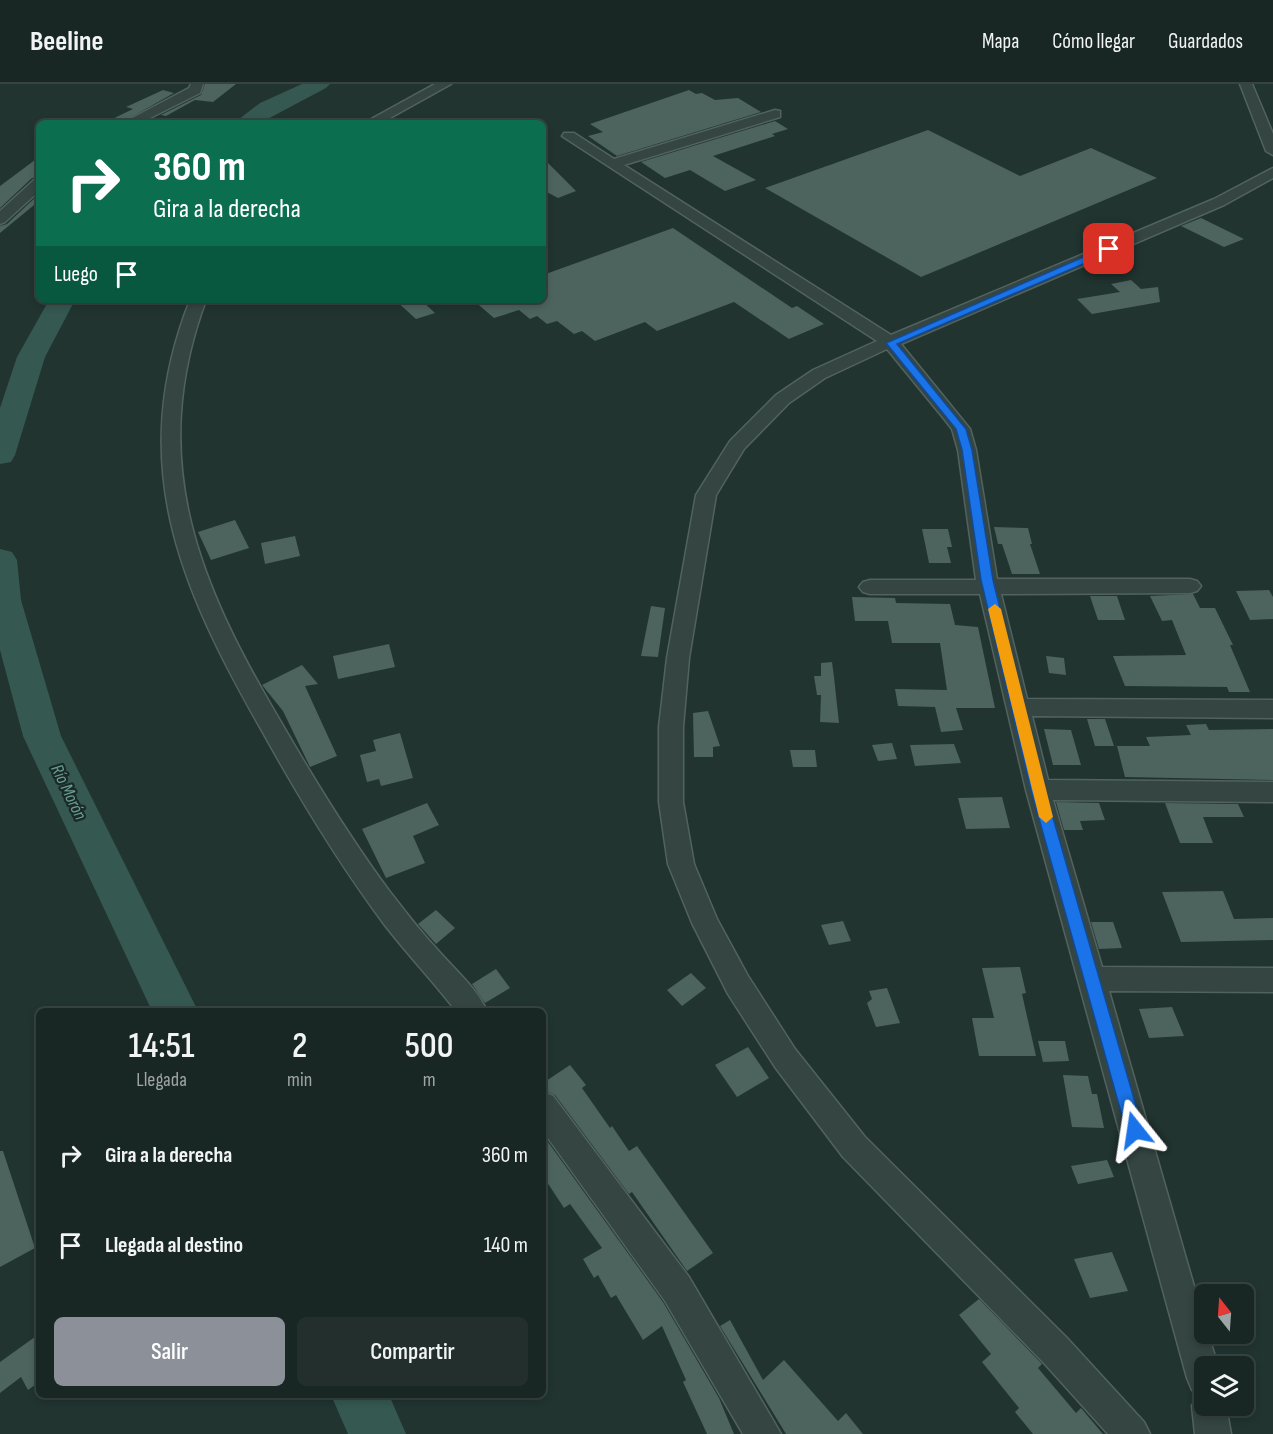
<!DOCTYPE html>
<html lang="es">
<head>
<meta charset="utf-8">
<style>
	:root { --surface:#192724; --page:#222f2c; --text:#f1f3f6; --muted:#9fa5a6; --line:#374441; --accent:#8c9099 }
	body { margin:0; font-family:"Sofia Sans Condensed",sans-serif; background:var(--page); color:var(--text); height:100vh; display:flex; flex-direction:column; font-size:22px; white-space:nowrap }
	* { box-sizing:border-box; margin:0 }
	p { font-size:20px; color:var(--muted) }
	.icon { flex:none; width:33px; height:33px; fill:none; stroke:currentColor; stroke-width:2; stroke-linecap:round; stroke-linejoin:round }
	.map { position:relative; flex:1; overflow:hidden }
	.drawer { position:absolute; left:36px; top:924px; width:510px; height:390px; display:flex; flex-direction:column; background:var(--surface); border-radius:9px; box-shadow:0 3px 9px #0003,0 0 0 2px var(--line) }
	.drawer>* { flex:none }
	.top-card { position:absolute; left:36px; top:36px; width:510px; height:183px; border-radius:9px; box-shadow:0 3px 9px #0003,0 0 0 2px var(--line); background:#0b6e4f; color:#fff; overflow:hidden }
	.needle { width:39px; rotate:343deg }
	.buttons { position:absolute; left:1194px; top:1200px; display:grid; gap:12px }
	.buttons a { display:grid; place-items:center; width:60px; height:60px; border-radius:9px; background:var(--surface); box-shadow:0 3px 9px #0003,0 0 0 2px var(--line); font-size:30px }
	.pin { position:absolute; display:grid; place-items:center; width:51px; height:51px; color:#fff; margin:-26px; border-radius:12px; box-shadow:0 3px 9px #0006 }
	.me { position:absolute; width:66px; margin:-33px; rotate:345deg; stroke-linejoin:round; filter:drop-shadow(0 0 4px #0008) }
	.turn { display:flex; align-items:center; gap:21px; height:126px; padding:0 18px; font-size:27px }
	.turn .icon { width:78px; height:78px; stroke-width:2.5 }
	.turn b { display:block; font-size:42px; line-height:51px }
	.then { display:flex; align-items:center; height:57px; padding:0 18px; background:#0003; gap:12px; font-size:22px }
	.eta { display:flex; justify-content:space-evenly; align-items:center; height:102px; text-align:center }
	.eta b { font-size:36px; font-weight:600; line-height:42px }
	.button { display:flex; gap:12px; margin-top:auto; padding:12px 18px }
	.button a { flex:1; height:69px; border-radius:9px; background:var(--accent); color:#fff; font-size:24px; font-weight:600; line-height:69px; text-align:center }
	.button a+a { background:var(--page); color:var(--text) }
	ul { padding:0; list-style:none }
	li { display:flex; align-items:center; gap:18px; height:90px; padding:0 18px }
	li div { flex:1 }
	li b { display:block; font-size:22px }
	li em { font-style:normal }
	header { display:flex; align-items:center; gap:36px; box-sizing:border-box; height:84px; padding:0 30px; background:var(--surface); border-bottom:2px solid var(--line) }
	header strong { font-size:28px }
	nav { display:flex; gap:33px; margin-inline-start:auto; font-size:21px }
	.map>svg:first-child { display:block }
</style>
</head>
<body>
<header>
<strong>Beeline</strong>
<nav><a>Mapa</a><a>Cómo llegar</a><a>Guardados</a></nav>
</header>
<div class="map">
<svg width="1273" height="1350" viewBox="0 0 1273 1350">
	<rect width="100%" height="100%" fill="#213430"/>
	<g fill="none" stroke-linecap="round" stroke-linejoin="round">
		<path fill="#355851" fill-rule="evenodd" d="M302 0H330L326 4 260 39H234L260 19Z
			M49 216H75L45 273 15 371 11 378 0 380V324L17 273Z
			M0 465 12 468 17 476 21 516 61 652 198 927H152L23 652 0 566Z
			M331 1311H389L406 1350H348Z"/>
	</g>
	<path fill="#4c635e" d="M205 0H236L213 18 195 16 166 32 161 31 201 11Z
		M163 6 174 9 121 39H104L133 25 126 23Z
		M689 6 696 10 702 9 715 16 738 14 761 28 617 72 588 52 603 48 590 40Z
		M775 37 788 45 772 50 775 52 713 72 756 96 725 107 690 86 665 94 641 78Z
		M928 46 1020 92 1091 64 1157 94 921 193 765 104Z
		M39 73V93L32 94 0 124V102Z
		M543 74 576 107 558 114 543 106Z
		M39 110V117L0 149V142L7 140Z
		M1201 134 1244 155 1224 163 1181 142Z
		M673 144 792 224 797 222 824 240 789 255 734 218 657 247 645 238 595 257 582 247 574 250 557 237 547 240 537 232 530 235 519 226 494 234 473 216H543V191Z
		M1131 196 1141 205 1158 203 1160 218 1092 230 1077 215 1120 208 1111 200Z
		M395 216H421L435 229 416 235Z
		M235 436 249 464 211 476 198 448Z
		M994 443 1028 444 1032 460H1030L1040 490H1012L1002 460H998Z
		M922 445H948L952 463H947L951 479H929Z
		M295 452 300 472 265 480 261 459Z
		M1269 506 1273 513V535L1250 536 1236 507Z
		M1193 510 1200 524H1215L1233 561H1230L1250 608H1229L1227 603 1125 602 1113 572 1186 571 1172 536 1162 537 1150 512Z
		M1090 512H1117L1125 536H1098Z
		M852 513 895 514 896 519 950 520 955 541 978 543 995 624H956L963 646 941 648 935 623 898 622 895 605 947 606 940 559H892L888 537H855Z
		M651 522 665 524 658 573 641 572Z
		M389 560 395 583 338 595 333 572Z
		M1046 572 1064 574 1066 591 1049 589Z
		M832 578 834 593 839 639 820 638 821 611H817L814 592H821V579Z
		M302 581 318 600 305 602 337 672 310 683 283 627 262 601Z
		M708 627 720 662 713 663V673H694L693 629Z
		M1087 635H1105L1114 662H1095Z
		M1206 640 1209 646 1273 645V696L1125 693 1117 662H1150L1146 653 1191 651 1186 641Z
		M1044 645 1071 646 1081 681H1053Z
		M400 649 413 694 381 702 379 695 367 698 360 671 376 667 373 656Z
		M892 659 897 675 878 677 872 661Z
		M954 660 961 679 915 682 910 661Z
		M790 666H815L817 683H793Z
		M1002 713 1010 744 966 745 958 714Z
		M1056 718 1099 719 1105 736 1080 737 1083 746H1064Z
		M427 719 439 741 413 752 425 779 386 794 362 745Z
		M1165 719 1238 720 1244 733H1203L1213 759H1180Z
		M1223 807 1234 835 1273 834V856L1181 858 1162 808Z
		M436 826 455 844 436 860 418 840Z
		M843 837 851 857 829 861 821 841Z
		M1091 838H1113L1122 864 1099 865Z
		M1020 883 1026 909 1022 910 1036 972H979L972 934H994L982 884Z
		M496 885 510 904 485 919 472 900Z
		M691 889 706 904 682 922 667 906Z
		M887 904 900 939 876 943 867 919 872 915 869 907Z
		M1172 923 1184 952 1149 954 1139 925Z
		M1038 957H1065L1069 977 1043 978Z
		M748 963 769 994 737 1013 715 981Z
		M570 981 586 1001 582 1004 610 1044 612 1042 629 1067 637 1062 713 1169 687 1187 632 1108 629 1110 555 1011 543 1006V999Z
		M1063 991 1088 992 1092 1010H1097L1104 1044 1072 1043Z
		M543 1051 663 1218 719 1314 734 1350H707L683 1298 686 1296 662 1242 643 1256 616 1211 611 1214 598 1191 594 1194 583 1175 602 1164 570 1120 564 1124 543 1092Z
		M0 1067H3L35 1164 0 1183Z
		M1107 1076 1114 1093 1078 1100 1071 1082Z
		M1112 1168 1128 1207 1090 1214 1074 1175Z
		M979 1215 1042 1280 1038 1284 1076 1329 1081 1324 1103 1350H1033L1015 1328 1019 1324 982 1278 991 1270 959 1231Z
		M730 1236 763 1296 784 1276 838 1337 846 1329 863 1350H786L720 1242Z
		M39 1250V1298L28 1306 21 1293 0 1309V1278Z"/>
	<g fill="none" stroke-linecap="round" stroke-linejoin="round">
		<defs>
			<path id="minor" d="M191 0H203L200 9 140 39H123L189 4Z
				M435 0H451L381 39H364Z
				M1240 0H1252L1273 50V71L1266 67Z
				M775 26 780 27V33L624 81 891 251 1214 115 1273 84V94L1224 121 901 260 970 345 976 366 997 495H1190L1197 497 1201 502 1197 507 1190 509 1001 510 1027 615 1273 616V634L1032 632 1048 696 1273 698V718L1053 716 1102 883 1273 884V908L1109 907 1204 1237V1250H1208L1218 1282H1204V1322H1226L1231 1350H1195L1192 1322 1199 1309 1192 1306 1187 1294 1026 706 980 510H870L863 508 859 503 863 498 870 496H976L958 366 952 345 945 336 887 265 825 294 789 319 744 365 716 411 689 574 683 643V718L694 780 717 835 748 892 795 965 865 1053 1067 1254 1144 1338 1150 1350H1108L1043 1278 843 1073 775 983 728 910 692 839 668 780 659 718V643L667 574 696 411 730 357 776 311 813 286 877 257 562 52 564 49H574L614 75Z
				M39 95V107L5 138 0 140V127L34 96Z
				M190 216H206C146 377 199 500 282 640 315 697 350 754 390 808 405 827 419 846 436 864 453 884 476 903 487 927H456C433 897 407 870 384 840 338 778 298 712 261 645 179 501 126 379 190 216Z
				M543 1008 553 1012 689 1193 781 1350H743L665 1217 543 1047Z"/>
		</defs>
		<use href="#minor" stroke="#52635f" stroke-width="3"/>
		<use href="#minor" fill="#344542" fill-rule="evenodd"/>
	</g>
	<path fill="#1a73e8" stroke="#114b97" stroke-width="1.5" d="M1109 162 1114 165 1113 167 897 260 966 345 972 366 993 496 1045 706 1143 1046 1141 1052 1135 1055 1129 1052 1126 1046 1031 706 981 496 962 366 956 345 886 259Z"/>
	<path fill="#f59e0b" d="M995 520 1001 525 1053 733 1046 739 1039 733 988 525Z"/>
	<g text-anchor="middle" stroke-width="4.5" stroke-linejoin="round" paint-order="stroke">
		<g font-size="18" font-style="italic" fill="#6a9e93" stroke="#1a2a26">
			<text transform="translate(69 708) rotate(64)" y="6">Río Morón</text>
		</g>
	</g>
</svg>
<div class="buttons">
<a><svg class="needle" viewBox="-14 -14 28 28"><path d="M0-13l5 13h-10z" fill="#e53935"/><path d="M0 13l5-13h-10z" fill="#9fa5a6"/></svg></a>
<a><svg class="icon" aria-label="layers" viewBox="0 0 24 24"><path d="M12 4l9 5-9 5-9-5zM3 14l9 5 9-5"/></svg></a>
</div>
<div class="pin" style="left:1109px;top:165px;background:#d93025"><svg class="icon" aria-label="arrive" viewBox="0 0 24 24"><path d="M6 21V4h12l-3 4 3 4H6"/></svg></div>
<svg class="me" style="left:1135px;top:1046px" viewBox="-20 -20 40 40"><path d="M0-17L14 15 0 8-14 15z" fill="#1a73e8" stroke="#fff" stroke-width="4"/></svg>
<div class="top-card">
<div class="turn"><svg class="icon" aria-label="right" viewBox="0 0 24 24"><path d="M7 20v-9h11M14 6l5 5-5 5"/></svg><div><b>360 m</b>Gira a la derecha</div></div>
<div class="then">Luego<svg class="icon" aria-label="arrive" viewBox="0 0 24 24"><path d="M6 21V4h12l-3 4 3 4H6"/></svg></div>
</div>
<section class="drawer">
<div class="eta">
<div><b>14:51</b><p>Llegada</p></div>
<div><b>2</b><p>min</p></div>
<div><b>500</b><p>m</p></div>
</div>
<ul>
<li><svg class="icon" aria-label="right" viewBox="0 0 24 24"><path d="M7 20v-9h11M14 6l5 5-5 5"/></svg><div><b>Gira a la derecha</b></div><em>360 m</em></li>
<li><svg class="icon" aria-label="arrive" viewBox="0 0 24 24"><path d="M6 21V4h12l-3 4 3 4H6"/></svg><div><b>Llegada al destino</b></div><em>140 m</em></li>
</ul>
<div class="button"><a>Salir</a><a>Compartir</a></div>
</section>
</div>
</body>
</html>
